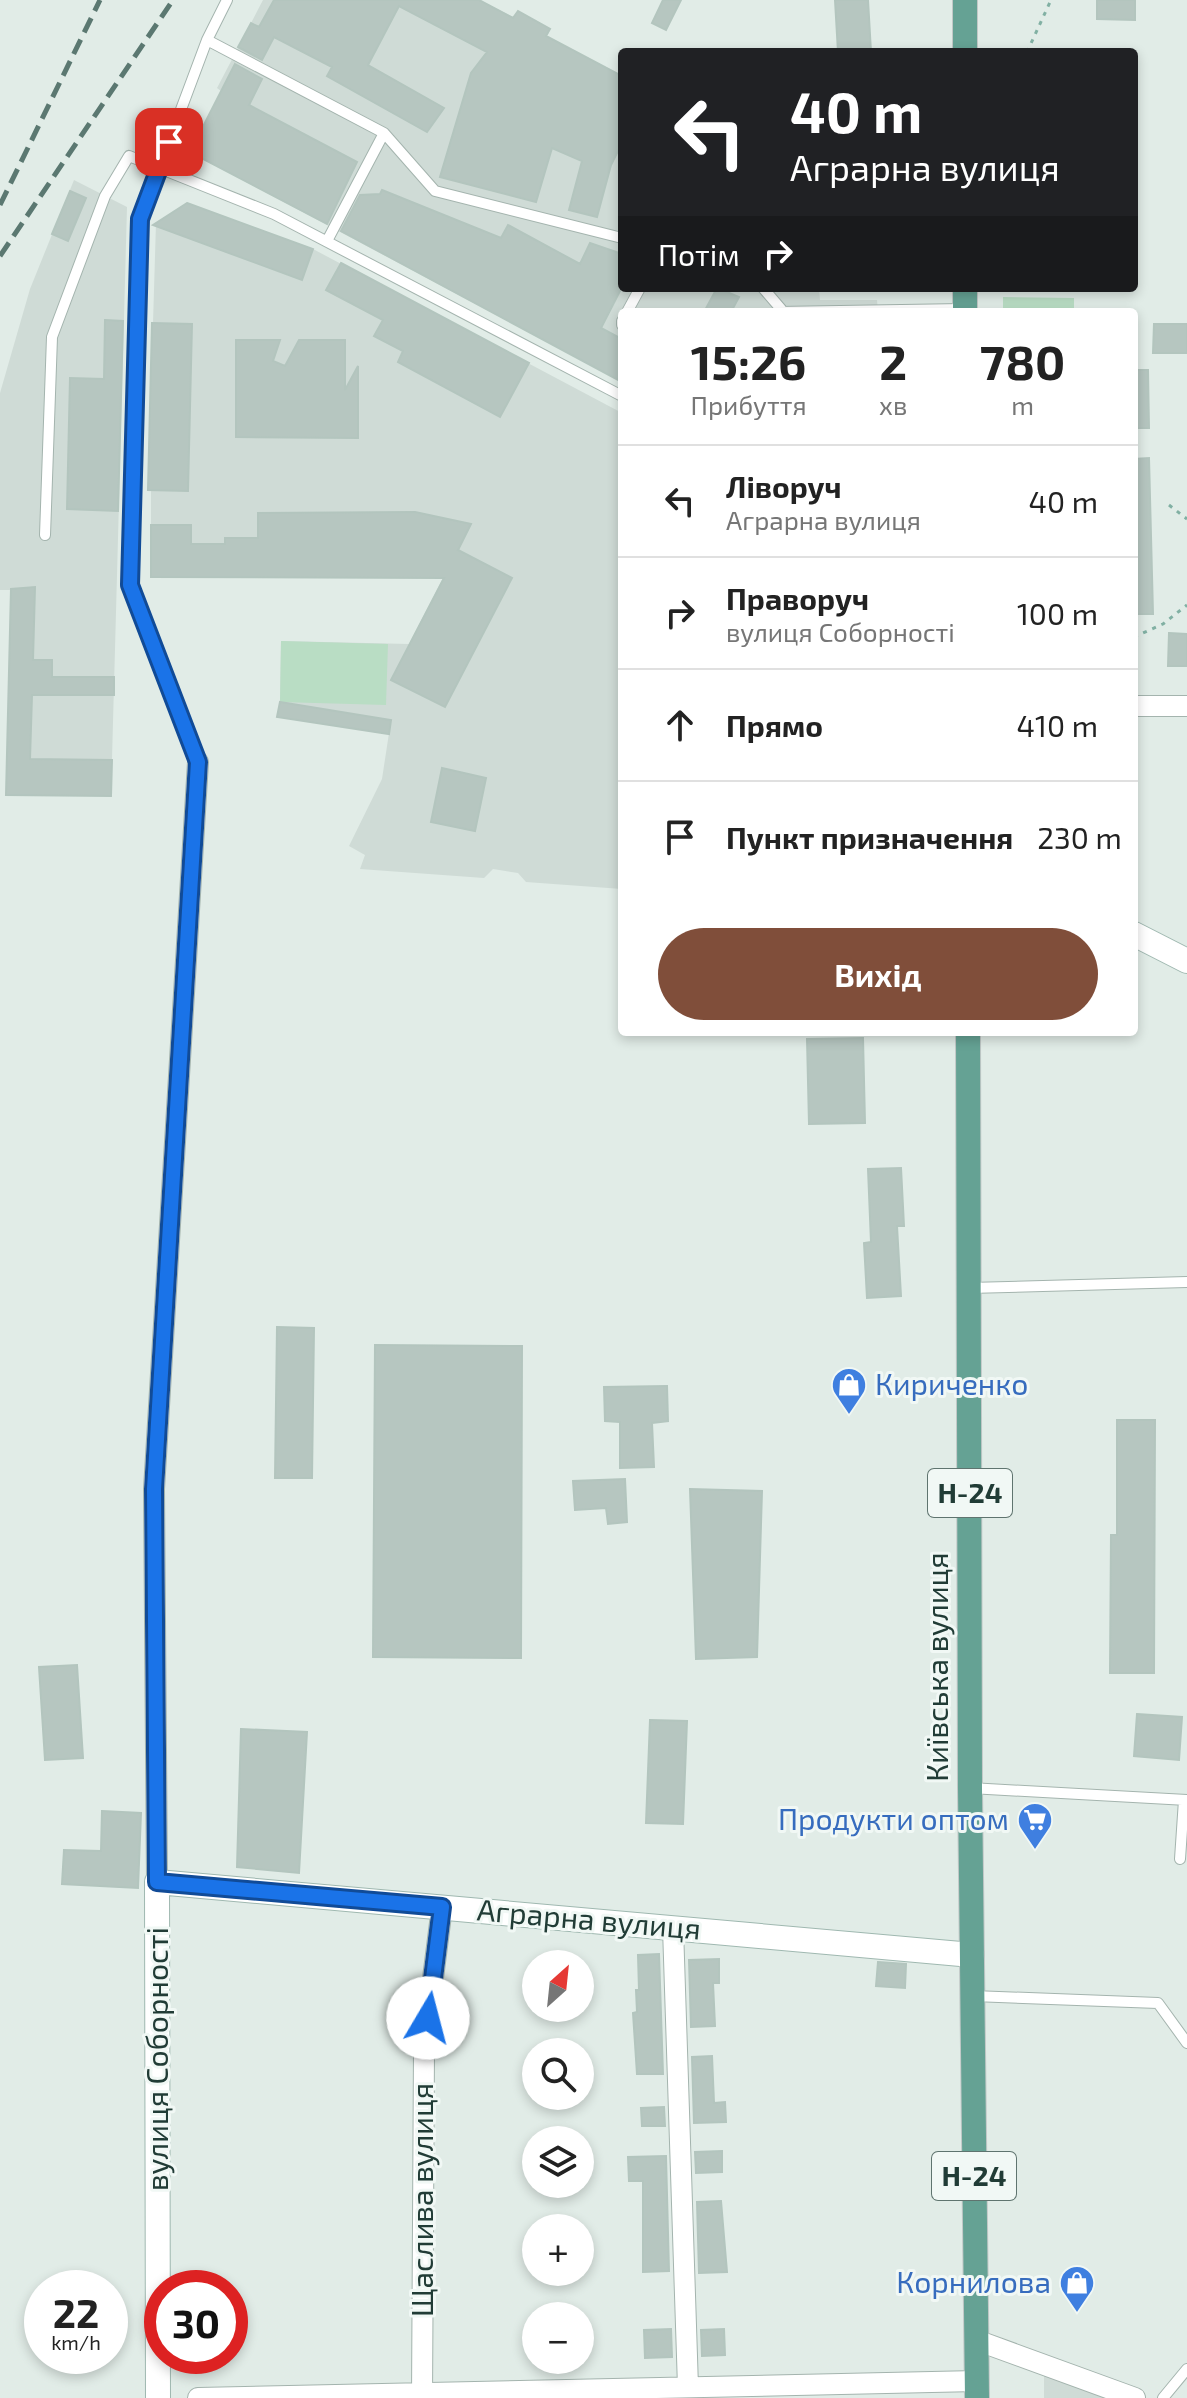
<!DOCTYPE html>
<html lang="uk">
<head>
<meta charset="utf-8">
<style>
	:root { --surface:#fff; --page:#f6f6f6; --text:#222; --muted:#767676; --line:#e0e0e0; --accent:#804e3a }
	body { margin:0; font-family:"Exo 2",sans-serif; background:var(--page); color:var(--text); height:100vh; display:flex; flex-direction:column; font-size:30px; white-space:nowrap }
	* { box-sizing:border-box; margin:0 }
	p { font-size:26px; color:var(--muted) }
	.icon { flex:none; width:44px; height:44px; fill:none; stroke:currentColor; stroke-width:2; stroke-linecap:round; stroke-linejoin:round }
	.map { position:relative; flex:1; overflow:hidden }
	.drawer { position:absolute; left:618px; top:308px; width:520px; height:728px; display:flex; flex-direction:column; background:var(--surface); border-radius:8px; box-shadow:0 4px 12px #0003 }
	.drawer>* { flex:none }
	.hud { position:absolute; left:618px; top:48px; width:520px; height:244px; border-radius:8px; box-shadow:0 4px 12px #0003; background:#202124; color:#fff; overflow:hidden }
	.needle { width:52px; rotate:27deg }
	.buttons { position:absolute; left:522px; top:1950px; display:grid; gap:16px }
	.buttons a { display:grid; place-items:center; width:72px; height:72px; border-radius:50%; background:var(--surface); box-shadow:0 4px 12px #0003; font-size:40px }
	.speed { position:absolute; left:24px; top:2270px; display:flex; gap:16px; font-size:40px; font-weight:700; text-align:center }
	.speed>* { display:grid; place-content:center; width:104px; height:104px; border-radius:50%; background:var(--surface); box-shadow:0 4px 12px #0003; line-height:1 }
	.speed small { font-size:20px; font-weight:400 }
	.speed .limit { border:12px solid #d22; background:#fff; color:#111 }
	.pin { position:absolute; display:grid; place-items:center; width:68px; height:68px; color:#fff; margin:-34px; border-radius:16px; box-shadow:0 4px 12px #0006 }
	.me { position:absolute; width:88px; margin:-44px; rotate:8deg; stroke-linejoin:round; filter:drop-shadow(0 0 6px #0008) }
	.turn { display:flex; align-items:center; gap:28px; height:168px; padding:0 40px; font-size:36px }
	.turn .icon { width:104px; height:104px; stroke-width:2.5 }
	.turn b { display:block; font-size:56px; line-height:68px }
	.then { display:flex; align-items:center; height:76px; padding:0 40px; background:#0003; gap:16px; font-size:30px }
	.eta { display:flex; justify-content:space-evenly; align-items:center; height:136px; text-align:center }
	.eta b { font-size:48px; font-weight:700; line-height:56px }
	.cta { display:flex; gap:16px; margin-top:auto; padding:16px 40px }
	.cta a { flex:1; height:92px; border-radius:48px; background:var(--accent); color:#fff; font-size:32px; font-weight:700; line-height:92px; text-align:center }
	ul { padding:0; list-style:none }
	li { display:flex; align-items:center; gap:24px; height:112px; padding:0 40px; border-top:2px solid var(--line) }
	li div { flex:1 }
	li b { display:block; font-size:30px }
	li em { font-style:normal }
	.map>svg:first-child { display:block }
</style>
</head>
<body>
<div class="map">
<svg width="1187" height="2398" viewBox="0 0 1187 2398">
	<rect width="100%" height="100%" fill="#e1ece7"/>
	<path fill="#cfdbd6" d="M263 0H479L513 17 518 11 550 29 547 37 622 76V288H819L820 300H877L878 312H622V382L190 152 221 91 217 88Z
		M74 180 127 207 111 796 6 795 11 590H0V393L30 289Z
		M187 203 313 249 622 413V889L526 882 518 873 493 869 484 878 360 869 365 855 349 846 382 779 391 720 280 702 281 641 409 644 443 578 151 577V491L148 490 156 223Z
		M1044 2374 1111 2398H1044Z"/>
	<path fill="#b9ddc4" d="M1003 297 1074 298V312H1003Z
		M281 641 388 644 386 705 280 702Z"/>
	<path fill="#b6c6c0" stroke="#b3c5be" stroke-width="2" d="M274 0H479L513 18 518 11 550 29 546 36 622 76V143L611 165 597 217 569 210 582 161 552 148 536 202 440 177 471 73 487 52 399 6 368 65 444 108 427 132 327 76 332 67 274 37 262 60 238 47 251 23 259 27Z
		M663 0H681L666 30 652 23Z
		M835 0H868L871 52H838Z
		M1097 0H1135V20L1097 19Z
		M235 64 262 79 249 105 357 162 327 224 190 152Z
		M382 190 501 238 508 225 580 264 590 243 622 254V287L601 328 622 339V382L341 231 360 195 380 194Z
		M70 191 86 198 68 241 52 234Z
		M187 203 313 249 302 280 153 225Z
		M341 263 529 363 500 417 398 362 403 351 374 336 383 320 326 290Z
		M717 288 739 297 731 312H704Z
		M105 320 123 321 118 511 67 509 70 378 104 379Z
		M152 323 192 324 188 491 148 490Z
		M1154 324H1187V353H1153Z
		M236 340H280L273 361 285 366 299 340H345V390L358 366V438L236 437Z
		M1134 370H1148L1149 428H1134Z
		M1149 458 1153 614H1134V459Z
		M415 512 471 524 458 550 512 578 445 707 391 680 444 578 151 577V525H191V544H225V538H258V513Z
		M35 587 33 660H52V677H114V695H32L30 759 112 760 111 796 6 795 11 589Z
		M1169 633 1187 634V666H1168Z
		M280 702 391 720 389 734 277 717Z
		M442 768 486 778 475 831 431 822Z
		M863 1038 865 1123 809 1124 807 1039Z
		M901 1168 904 1226H897L901 1296 867 1298 864 1243 871 1242 868 1169Z
		M277 1327 314 1328 312 1478H275Z
		M375 1345 522 1346 521 1658 373 1657Z
		M667 1386 668 1421 652 1423 654 1467 620 1468V1422L605 1421 604 1387Z
		M1117 1420H1155L1154 1673H1110L1111 1535H1117Z
		M625 1479 627 1522 608 1524 606 1508 575 1510 573 1481Z
		M690 1489 762 1491 757 1657 696 1659Z
		M77 1665 83 1758 45 1760 39 1667Z
		M1137 1714 1182 1717 1179 1760 1134 1756Z
		M650 1720 687 1721 683 1824 646 1823Z
		M241 1729 307 1732 299 1873 237 1867Z
		M102 1811 141 1813 138 1888 62 1884 64 1850 101 1851Z
		M659 1954 663 2074H637L633 2013 637 2012 636 1990H639L638 1955Z
		M719 1959V1983H713L715 2026 691 2027 689 1960Z
		M878 1962 906 1964 905 1988 876 1986Z
		M712 2056 714 2103 725 2102 726 2122 694 2123 692 2057Z
		M664 2107 665 2126H642L641 2108Z
		M722 2151V2172L696 2173 695 2152Z
		M666 2156 669 2271 643 2272V2181H629L628 2157Z
		M721 2201 727 2272 699 2273 697 2202Z
		M671 2329 672 2357 645 2358 644 2330Z
		M724 2329 725 2355 702 2356 701 2330Z"/>
	<g fill="none" stroke-linecap="round" stroke-linejoin="round">
		<defs>
			<path id="lane" d="M207 40 384 133 435 191 622 238
				M327 241 384 133
				M763 288 781 309
				M627 312 640 288
				M779 312 963 309
				M622 321V325
				M45 535 52 337 105 196 129 156 274 214 622 396
				M198 762 130 585 140 219 207 40 227 0
				M969 1288 1187 1282
				M970 1788 1187 1800
				M1180 1859 1184 1800
				M973 1996 1158 2003 1187 2043
				M1163 2398 1187 2369"/>
			<path id="street" d="M1134 706H1187
				M157 1882 154 1489 198 762
				M673 1928 688 2387
				M976 2340 1135 2398
				M198 2398 977 2381
				M422 2398 424 2049 442 1907"/>
			<path id="secondary" d="M1134 934 1187 961
				M158 2398 157 1882 972 1955"/>
			<path id="primary" d="M965 0V52
				M965 288V312
				M968 1032 970 1788 977 2398"/>
		</defs>
		<use href="#lane" stroke="#a4b4ae" stroke-width="12"/>
		<use href="#street" stroke="#a4b4ae" stroke-width="22"/>
		<use href="#secondary" stroke="#9fb8b0" stroke-width="26"/>
		<use href="#primary" stroke="#c1c8c7" stroke-width="26"/>
		<path stroke="#81b0a3" stroke-width="3" stroke-dasharray="4 6" stroke-linecap="butt" d="M996 51 1082 50
			M1027 52 1051 0
			M1169 505 1187 519
			M1134 637 1163 624 1187 605"/>
		<use href="#lane" stroke="#fff" stroke-width="10"/>
		<use href="#street" stroke="#fff" stroke-width="20"/>
		<use href="#secondary" stroke="#fff" stroke-width="24"/>
		<use href="#primary" stroke="#65a294" stroke-width="24"/>
		<path stroke="#5b7871" stroke-width="5" stroke-dasharray="16 8" stroke-linecap="butt" d="M0 205 100 0
			M0 256 173 0"/>
	</g>
	<g fill="none" stroke-linecap="round" stroke-linejoin="round">
		<defs>
			<path id="route" d="M169 142 140 219 130 585 198 762 154 1489 157 1882 442 1907 428 2018"/>
		</defs>
		<use href="#route" stroke="#114b97" stroke-width="20"/>
		<use href="#route" stroke="#1a73e8" stroke-width="14"/>
	</g>
	<defs>
		<symbol id="shop-pin" viewBox="-11 -11 22 30"><path d="M0 17L-7.5 6A9.5 9.5 0 1 1 7.5 6Z" fill="#3f7fe0" stroke="#f1f8f5"/><path d="M-5-2.5h2.3a2.7 3.5 0 0 1 5.4 0H5L5.5 6h-11ZM-1.5-2.5h3a1.5 2.3 0 0 0-3 0Z" fill="#fff"/></symbol>
		<symbol id="supermarket-pin" viewBox="-11 -11 22 30"><path d="M0 17L-7.5 6A9.5 9.5 0 1 1 7.5 6Z" fill="#3f7fe0" stroke="#f1f8f5"/><path d="M-6-5.5h2.5l.6 2H6L4.5 2H-2.5L-4.4-4H-6ZM-1.5 3.2a1.3 1.3 0 1 0 .1 0ZM3 3.2a1.3 1.3 0 1 0 .1 0Z" fill="#fff"/></symbol>
	</defs>
	<g fill-rule="evenodd">
		<use href="#shop-pin" x="829" y="1365" width="40" height="54"/>
		<use href="#supermarket-pin" x="1015" y="1800" width="40" height="54"/>
		<use href="#shop-pin" x="1057" y="2263" width="40" height="54"/>
	</g>
	<g text-anchor="middle" stroke-width="6" stroke-linejoin="round" paint-order="stroke">
		<g fill="#f1f8f5" stroke="#5f746f" stroke-width="2">
			<rect x="928" y="1469" width="84" height="48" rx="6"/>
			<rect x="932" y="2152" width="84" height="48" rx="6"/>
		</g>
		<g font-size="28" font-weight="bold" fill="#213c36">
			<text x="970" y="1503">Н-24</text>
			<text x="974" y="2186">Н-24</text>
		</g>
		<g font-size="30" fill="#366cbe" stroke="#f1f8f5" text-anchor="end">
			<text x="875" y="1395" text-anchor="start">Кириченко</text>
			<text x="1009" y="1830">Продукти оптом</text>
			<text x="1051" y="2293">Корнилова</text>
		</g>
		<g font-size="30" fill="#213c36" stroke="#f1f8f5">
			<text transform="translate(938 1667) rotate(-90)" y="10">Київська вулиця</text>
			<text transform="translate(589 1920) rotate(5)" y="10">Аграрна вулиця</text>
			<text transform="translate(158 2059) rotate(-90)" y="10">вулиця Соборності</text>
			<text transform="translate(423 2200) rotate(-90)" y="10">Щаслива вулиця</text>
		</g>
	</g>
</svg>
<div class="buttons">
<a><svg class="needle" viewBox="-14 -14 28 28"><path d="M0-13l5 13h-10z" fill="#e53935"/><path d="M0 13l5-13h-10z" fill="#767676"/></svg></a>
<a><svg class="icon" aria-label="search" viewBox="0 0 24 24"><circle cx="10" cy="10" r="6"/><path d="M15 15l6 6"/></svg></a>
<a><svg class="icon" aria-label="layers" viewBox="0 0 24 24"><path d="M12 4l9 5-9 5-9-5zM3 14l9 5 9-5"/></svg></a>
<a>+</a>
<a>−</a>
</div>
<div class="speed"><div>22<small>km/h</small></div><div class="limit">30</div></div>
<div class="pin" style="left:169px;top:142px;background:#d93025"><svg class="icon" aria-label="arrive" viewBox="0 0 24 24"><path d="M6 21V4h12l-3 4 3 4H6"/></svg></div>
<svg class="me" style="left:428px;top:2018px" viewBox="-20 -20 40 40"><circle r="19" fill="#fff"/><path d="M0-13L10 11 0 6-10 11z" fill="#1a73e8"/></svg>
<div class="hud">
<div class="turn"><svg class="icon" aria-label="left" viewBox="0 0 24 24"><path d="M17 20v-9H6M10 6l-5 5 5 5"/></svg><div><b>40 m</b>Аграрна вулиця</div></div>
<div class="then">Потім<svg class="icon" aria-label="right" viewBox="0 0 24 24"><path d="M7 20v-9h11M14 6l5 5-5 5"/></svg></div>
</div>
<section class="drawer">
<div class="eta">
<div><b>15:26</b><p>Прибуття</p></div>
<div><b>2</b><p>хв</p></div>
<div><b>780</b><p>m</p></div>
</div>
<ul>
<li><svg class="icon" aria-label="left" viewBox="0 0 24 24"><path d="M17 20v-9H6M10 6l-5 5 5 5"/></svg><div><b>Ліворуч</b><p>Аграрна вулиця</p></div><em>40 m</em></li>
<li><svg class="icon" aria-label="right" viewBox="0 0 24 24"><path d="M7 20v-9h11M14 6l5 5-5 5"/></svg><div><b>Праворуч</b><p>вулиця Соборності</p></div><em>100 m</em></li>
<li><svg class="icon" aria-label="ahead" viewBox="0 0 24 24"><path d="M12 20V5M6 11l6-6 6 6"/></svg><div><b>Прямо</b></div><em>410 m</em></li>
<li><svg class="icon" aria-label="arrive" viewBox="0 0 24 24"><path d="M6 21V4h12l-3 4 3 4H6"/></svg><div><b>Пункт призначення</b></div><em>230 m</em></li>
</ul>
<div class="cta"><a>Вихід</a></div>
</section>
</div>
</body>
</html>
